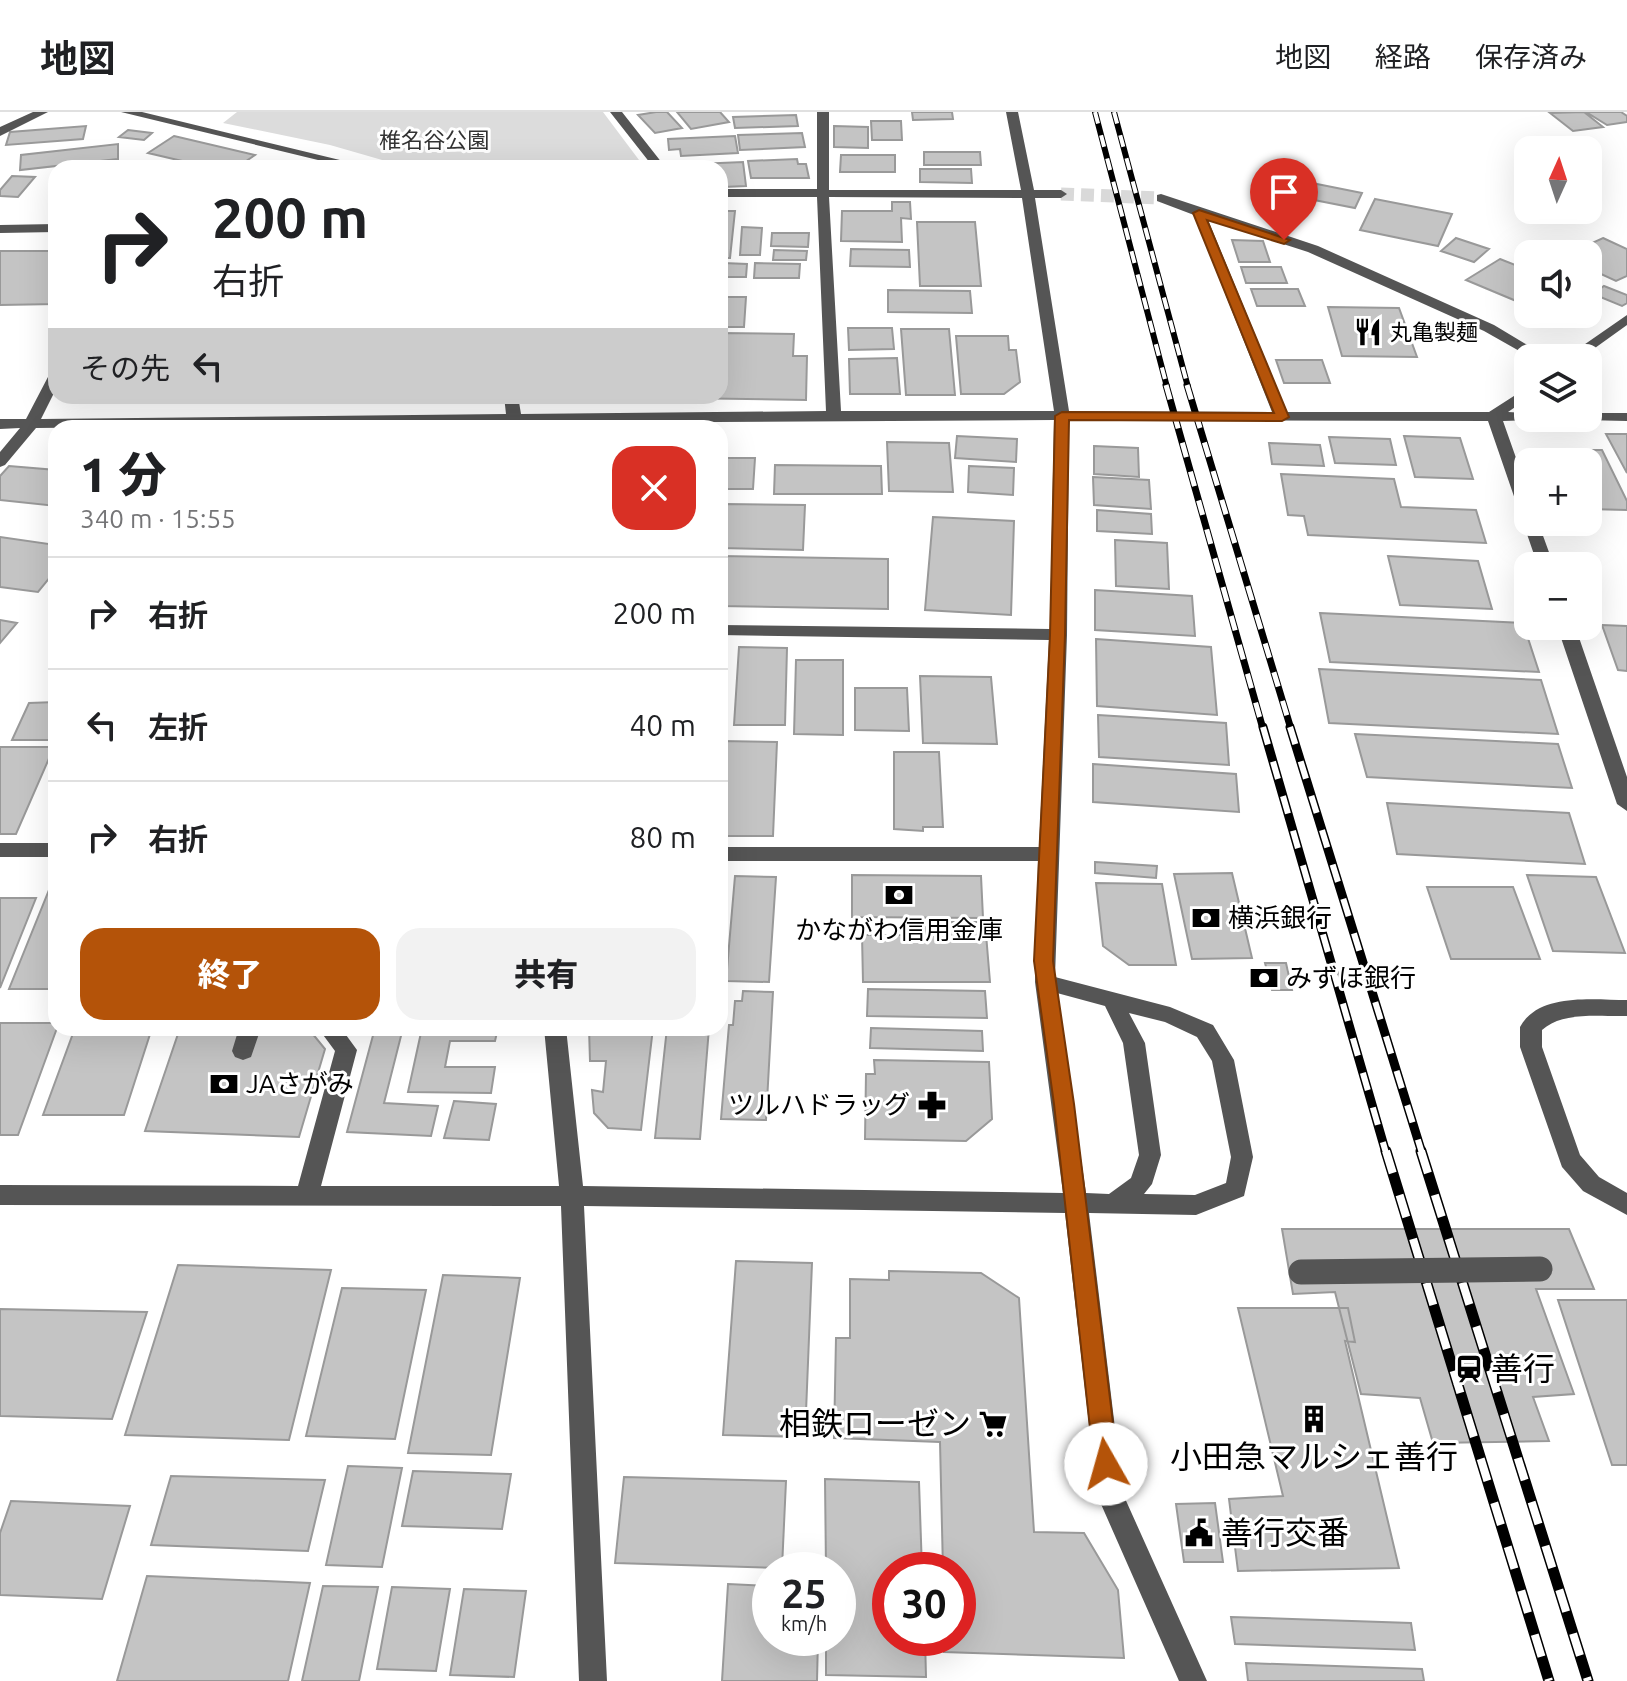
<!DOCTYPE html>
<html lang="ja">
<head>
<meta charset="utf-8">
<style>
	:root { --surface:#fff; --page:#f2f2f2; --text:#202124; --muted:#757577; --line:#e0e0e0; --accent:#b45309 }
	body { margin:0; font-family:Ubuntu,"Noto Sans JP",sans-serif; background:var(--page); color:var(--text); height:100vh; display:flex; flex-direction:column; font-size:30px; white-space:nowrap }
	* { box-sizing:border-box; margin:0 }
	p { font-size:26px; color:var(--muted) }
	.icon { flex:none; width:44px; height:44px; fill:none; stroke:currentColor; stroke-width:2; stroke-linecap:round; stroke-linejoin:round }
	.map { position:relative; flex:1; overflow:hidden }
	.drawer { position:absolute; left:48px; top:308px; width:680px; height:616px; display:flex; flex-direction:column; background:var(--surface); border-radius:24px; box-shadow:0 8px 32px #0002 }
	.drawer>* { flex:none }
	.guide { position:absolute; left:48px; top:48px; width:680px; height:244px; border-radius:24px; box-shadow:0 8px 32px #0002; background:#fff; color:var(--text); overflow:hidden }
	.needle { width:52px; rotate:3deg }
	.controls { position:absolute; left:1514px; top:24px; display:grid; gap:16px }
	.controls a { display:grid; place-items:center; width:88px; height:88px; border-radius:16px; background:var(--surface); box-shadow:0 8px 32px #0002; font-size:40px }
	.speed { position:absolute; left:752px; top:1440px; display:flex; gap:16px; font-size:40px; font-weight:700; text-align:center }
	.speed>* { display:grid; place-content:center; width:104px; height:104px; border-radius:50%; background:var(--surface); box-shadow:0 8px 32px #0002; line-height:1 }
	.speed small { font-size:20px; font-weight:400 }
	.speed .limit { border:12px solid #d22; background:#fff; color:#111 }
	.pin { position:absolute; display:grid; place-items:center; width:68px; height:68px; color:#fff; margin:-82px -34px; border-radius:50% 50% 50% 0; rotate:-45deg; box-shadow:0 0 8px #0007 }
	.pin .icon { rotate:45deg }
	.me { position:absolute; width:88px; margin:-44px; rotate:353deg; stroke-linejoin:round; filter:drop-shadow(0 0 6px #0008) }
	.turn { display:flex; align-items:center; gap:28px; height:168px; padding:0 32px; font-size:36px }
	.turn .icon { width:104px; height:104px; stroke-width:2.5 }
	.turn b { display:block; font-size:56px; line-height:68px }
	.then { display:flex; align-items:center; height:76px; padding:0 32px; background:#0003; gap:16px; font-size:30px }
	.round { display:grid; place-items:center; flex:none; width:84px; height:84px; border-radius:24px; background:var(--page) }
	.head { display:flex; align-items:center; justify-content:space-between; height:136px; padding:0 32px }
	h1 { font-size:48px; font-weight:800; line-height:60px }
	.primary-button { display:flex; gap:16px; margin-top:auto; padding:16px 32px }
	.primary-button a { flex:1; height:92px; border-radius:24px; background:var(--accent); color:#fff; font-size:32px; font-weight:800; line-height:92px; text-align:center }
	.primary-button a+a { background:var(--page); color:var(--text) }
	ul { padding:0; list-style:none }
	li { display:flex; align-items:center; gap:24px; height:112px; padding:0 32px; border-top:2px solid var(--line) }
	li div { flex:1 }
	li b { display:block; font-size:30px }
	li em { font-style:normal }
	header { display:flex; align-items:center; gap:48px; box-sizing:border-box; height:112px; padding:0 40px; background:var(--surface); border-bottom:2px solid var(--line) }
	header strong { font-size:38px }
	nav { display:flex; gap:44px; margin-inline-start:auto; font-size:28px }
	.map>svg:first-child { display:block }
</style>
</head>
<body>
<header>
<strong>地図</strong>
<nav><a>地図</a><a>経路</a><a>保存済み</a></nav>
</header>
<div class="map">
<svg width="1627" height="1569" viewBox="0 0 1627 1569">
	<rect width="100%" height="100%" fill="#fff"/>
	<path fill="#dcdcdc" d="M237 0H603L645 56H410L330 33 223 11Z"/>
	<path fill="#c4c4c4" stroke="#999" stroke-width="2" d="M656 0H667L682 16 655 21 638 3Z
		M677 0H720L729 10 691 17Z
		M912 0H952L953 7 913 8Z
		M1584 0 1603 15 1573 19 1550 1Z
		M1586 0H1621L1627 4V10L1607 13Z
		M796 3 798 14 735 16 733 5Z
		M871 9H901L902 28H872Z
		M86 14 83 27 6 33 10 20Z
		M834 14 868 15V36L834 35Z
		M128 18 152 21 144 28 119 25Z
		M802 21 805 35 740 38 738 23Z
		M174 24 255 43 236 56H212L148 41Z
		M735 24 738 41 681 44 680 37 669 38 668 27Z
		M118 32V47L20 58 21 43Z
		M924 40H980L981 53H924Z
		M841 43H895V60H840Z
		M797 47 798 52H806L809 66H751L748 49Z
		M743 50 746 74 723 75 720 72V56H697V52Z
		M920 57H971L972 71 920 70Z
		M12 64 35 65 18 85 0 84V78Z
		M1312 71 1362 81 1355 96 1304 86Z
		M1375 87 1452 102 1438 134 1360 118Z
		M892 90H910L911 107 901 106 902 130 841 129 842 99H892Z
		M720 99H735L730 146H720Z
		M917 110H975L981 174H920Z
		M742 115 762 116 760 143H740Z
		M772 121H809L808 135 771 134Z
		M1456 126 1489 137 1474 150 1441 139Z
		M1603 126 1627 137V164L1616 169 1588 156V142H1568Z
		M1232 128 1263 129 1270 150H1239Z
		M851 137 909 138 910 155 850 154Z
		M774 138 807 139 806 148H773Z
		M0 139H56V192L0 193Z
		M1500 147 1528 158V186L1521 191 1466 168Z
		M723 151 747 152 746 165H721Z
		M755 151 800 152 799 166H754Z
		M1241 155H1281L1287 171H1246Z
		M1604 174 1627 183V191L1622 194 1593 182Z
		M1251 177H1298L1305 194H1257Z
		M888 178 970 179 972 201 888 200Z
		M720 185H746L744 215H720Z
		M1328 195 1399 196 1417 245 1342 244Z
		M848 216H892L894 237 849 238Z
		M901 217H949L955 283H906Z
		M720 221 794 222 793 244H807L806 288 677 286 720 284Z
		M956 224H1008L1009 238H1016L1020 270 1004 282H961Z
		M897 246 900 282H850L849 247Z
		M1276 248H1322L1330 271H1284Z
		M1606 322H1627V361Z
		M957 324 1017 327 1016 350 955 346Z
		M1404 324 1460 326 1473 367 1415 365Z
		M1329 325 1390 327 1396 353 1335 351Z
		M887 330 949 331 953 380 889 379Z
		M1269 331 1320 333 1324 354 1272 352Z
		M1094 334 1138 336 1139 365 1094 362Z
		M1538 338H1602L1627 389V398L1588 397V350H1544Z
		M720 346H755L753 377H720Z
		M775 353 881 354 882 382H774Z
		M9 354 56 358V394L0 388V364Z
		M969 354 1014 356 1013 383 968 380Z
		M1281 362 1394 367 1401 395 1476 398 1486 431 1308 423 1304 404 1288 403Z
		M1093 365 1149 368 1151 397 1094 393Z
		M724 392 805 393 803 438 720 436Z
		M1097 398 1151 402 1152 422 1097 419Z
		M933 405 1014 409 1011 503 925 498Z
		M0 425 56 433V458L38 480 0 475Z
		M1115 428 1167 431 1169 477 1116 474Z
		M720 444 888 447V497L720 494Z
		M1388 444 1478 449 1492 497 1400 493Z
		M1095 478 1192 484 1195 524 1095 518Z
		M1320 501 1523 511 1539 560 1330 550Z
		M0 508 17 511 0 531Z
		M1602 513 1627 514V559L1618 558Z
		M1096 527 1211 535 1217 603 1097 594Z
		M739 535 787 536 785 613H734Z
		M796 548H843V623L794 622Z
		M1319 557 1541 568 1558 622 1329 611Z
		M920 564 991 565 997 632 923 631Z
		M855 576H907L909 619 855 618Z
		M56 590V628H12L29 591Z
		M1098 603 1226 611 1229 653 1099 645Z
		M1355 622 1558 632 1572 676 1367 665Z
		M720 629 777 630 773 724H720Z
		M0 635H54L16 722H0Z
		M894 640H939L943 715H923V719L894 717Z
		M1093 652 1236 662 1239 700 1093 690Z
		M1387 691 1569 701 1585 752 1397 742Z
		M1095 750 1157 754 1156 766 1095 761Z
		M1232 761 1252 846 1192 847 1174 762Z
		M852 763 981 764 983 806 852 805Z
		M1527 763 1596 765 1625 841 1553 839Z
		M735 764 776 765 769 870 726 869Z
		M1096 771 1162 772 1176 853H1129L1103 834Z
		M51 773H56V877H9Z
		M1427 775H1513L1540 847H1451Z
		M0 786H36L0 876Z
		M904 810H985L990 870H863L862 823H905Z
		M1265 851H1286L1292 878H1272Z
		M868 877 985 879 987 906 867 904Z
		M743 879 773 880 766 1008 721 1007 729 913H733L735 889H742Z
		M0 911H56L57 916 18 1023H0Z
		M75 916H152L124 1003H43Z
		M375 916H403L384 991 438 994 431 1024 347 1020Z
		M422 916H498L495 929H450L445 955H495L491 981 408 980Z
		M589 916H653L641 1018 608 1016 594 1001 592 978 603 980 606 949H590Z
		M667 916H709L700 1027 655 1026Z
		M871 916 982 919 983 939 870 936Z
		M179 919 312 921 325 937 299 1025 145 1019Z
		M874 948 989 950 992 1007 966 1029 865 1027 866 962H875Z
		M454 989 496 992 489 1028 444 1026Z
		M1282 1117H1569L1594 1177H1536L1574 1282 1533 1285 1549 1329 1433 1331 1420 1286 1361 1282 1335 1180 1293 1182Z
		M736 1149 812 1151 805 1325 723 1323Z
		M178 1153 331 1158 289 1328 125 1323Z
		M889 1159 981 1161 1019 1186 1034 1420 1084 1421 1118 1478 1124 1546 944 1540V1526H958V1458H943L940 1330 834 1326 836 1226H850V1167L889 1168Z
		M443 1163 520 1166 491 1343 408 1341Z
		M342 1176 426 1178 395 1327 306 1324Z
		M1558 1188H1627V1353H1612Z
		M1238 1196H1348L1355 1230 1345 1229 1399 1456 1238 1459 1229 1387 1283 1384Z
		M0 1197 147 1200 112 1307 0 1304Z
		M348 1354 402 1356 382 1455 326 1453Z
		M413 1359 511 1362 502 1417 402 1414Z
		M171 1364 325 1368 308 1439 151 1433Z
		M624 1365 786 1369 782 1456 615 1451Z
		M825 1367 919 1370 922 1458H890V1526H925L926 1565 826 1563V1526H838V1458H826Z
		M11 1389 130 1394 102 1487 0 1483V1421Z
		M1215 1391 1223 1450H1184L1176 1392Z
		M147 1464 310 1471 288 1569H117Z
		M728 1472 770 1474V1526H818L817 1569H722Z
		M323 1474 378 1475 359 1569H302Z
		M392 1475 450 1477 436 1559 377 1557Z
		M464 1477 526 1479 514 1565 450 1563Z
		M1231 1505 1411 1511 1415 1538 1235 1532Z
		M1246 1551 1422 1557 1424 1569H1248Z"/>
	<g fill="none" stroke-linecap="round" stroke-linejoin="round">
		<path stroke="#d9d9d9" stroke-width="13" stroke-dasharray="13 7" stroke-linecap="butt" d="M1061 82 1161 86"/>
		<path fill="#555" fill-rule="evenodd" d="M33 0H48L0 24V15Z
			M121 0H142L373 56H351Z
			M610 0H622L666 56H654Z
			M817 0H829V78H1021L1006 0H1018L1034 78H1061L1067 82 1061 86H1035L1069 299 1272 300 1194 103 1157 89V83L1161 82 1318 134 1494 213 1549 246H1532L1484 219 1308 140 1208 108 1287 300H1489L1528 275V286L1508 300 1528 301V306H1535L1533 308 1503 309 1528 380V410H1538L1554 454H1538L1488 309 1069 308 1067 523 1055 865 1170 895 1213 913 1234 948 1253 1045 1244 1084 1196 1103 1089 1101 1123 1382 1207 1569H1179L1097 1383 1065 1101 584 1094 607 1569H579L561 1094 0 1093V1073L298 1074 335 939 318 916H341L357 938 321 1074H559L544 916H566L583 1074 1063 1081 1035 870 1038 749H720V735H1039L1049 528 720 523V513L1050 517 1054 308 522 311 523 316H507V311L36 316 5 353 0 355V340L20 316 0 317V307H26L49 263 56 259V277L41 307 506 302 504 284H518L521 302 826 299 817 85H720V77H817ZM829 85 1022 86 1054 299H841ZM1057 881 1105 894 1123 931 1139 1043 1131 1066 1109 1082 1086 1081ZM1129 901 1165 910 1197 925 1212 949 1231 1045 1226 1071 1195 1083 1144 1082 1152 1072 1161 1043 1145 931Z
			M56 112V120L0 121V113Z
			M1627 203V213L1581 246H1565Z
			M1588 301H1627V309L1583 308 1581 306H1588Z
			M1557 514H1575L1627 665V699L1617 692Z
			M0 731H56V745H0Z
			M1627 888V904C1600 905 1563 899 1542 918V935L1580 1043 1599 1065 1627 1081V1103L1583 1079 1562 1055 1520 935V915C1539 880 1594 888 1627 888Z
			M239 916H261L251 945 243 948 235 945 232 939Z"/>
		<defs>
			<path id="rail-far3" d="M1095 0 1167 275
				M1114 0 1188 275"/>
			<path id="rail-far2" d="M1166 273 1263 617
				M1187 273 1291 617"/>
			<path id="rail-far1" d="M1263 615 1386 1041
				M1290 615 1422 1041"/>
			<path id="rail" d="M1386 1039 1549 1569
				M1421 1039 1588 1569"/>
		</defs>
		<use href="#rail-far3" stroke="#000" stroke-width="6"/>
		<use href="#rail-far2" stroke="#000" stroke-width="7"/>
		<use href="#rail-far1" stroke="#000" stroke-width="9"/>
		<use href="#rail" stroke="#000" stroke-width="11"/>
		<use href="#rail-far3" stroke="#fff" stroke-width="4" stroke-dasharray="12" stroke-linecap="butt"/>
		<use href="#rail-far2" stroke="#fff" stroke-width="5" stroke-dasharray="15" stroke-linecap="butt"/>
		<use href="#rail-far1" stroke="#fff" stroke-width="6" stroke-dasharray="18" stroke-linecap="butt"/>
		<use href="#rail" stroke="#fff" stroke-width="8" stroke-dasharray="23" stroke-linecap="butt"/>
		<path stroke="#555" stroke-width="25" d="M1301 1160 1540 1157"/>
	</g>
	<path fill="#b45309" stroke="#753606" stroke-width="2" d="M1199 98 1290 128 1284 132 1207 108 1289 305 1282 309 1069 308 1065 523 1053 849 1074 992 1118 1352 1114 1360 1106 1364 1098 1360 1094 1352 1054 992 1034 849 1050 523 1055 304 1062 300 1274 301 1193 101Z"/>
	<defs>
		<symbol id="restaurant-bare" viewBox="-9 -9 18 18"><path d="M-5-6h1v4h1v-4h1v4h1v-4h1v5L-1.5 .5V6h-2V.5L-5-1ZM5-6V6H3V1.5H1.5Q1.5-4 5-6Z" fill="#000" stroke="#fff" stroke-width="2.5" paint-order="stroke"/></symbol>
		<symbol id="bank-bare" viewBox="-9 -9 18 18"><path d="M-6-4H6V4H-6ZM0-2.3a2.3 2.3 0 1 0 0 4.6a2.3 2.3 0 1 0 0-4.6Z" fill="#000" stroke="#fff" stroke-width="2.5" paint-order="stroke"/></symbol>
		<symbol id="pharmacy-bare" viewBox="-9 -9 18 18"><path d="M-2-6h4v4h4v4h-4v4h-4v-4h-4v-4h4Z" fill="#000" stroke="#fff" stroke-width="2.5" paint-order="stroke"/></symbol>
		<symbol id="station-bare" viewBox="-9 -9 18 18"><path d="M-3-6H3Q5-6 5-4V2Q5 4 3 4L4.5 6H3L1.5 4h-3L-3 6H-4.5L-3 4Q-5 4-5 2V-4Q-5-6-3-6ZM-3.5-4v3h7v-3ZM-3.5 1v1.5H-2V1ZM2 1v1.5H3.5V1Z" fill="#000" stroke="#fff" stroke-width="2.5" paint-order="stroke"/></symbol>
		<symbol id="building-bare" viewBox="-9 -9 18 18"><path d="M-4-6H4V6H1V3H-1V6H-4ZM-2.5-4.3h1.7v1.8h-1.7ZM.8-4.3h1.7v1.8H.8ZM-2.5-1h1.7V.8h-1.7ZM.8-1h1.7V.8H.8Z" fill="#000" stroke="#fff" stroke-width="2.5" paint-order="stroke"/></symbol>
		<symbol id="supermarket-bare" viewBox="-9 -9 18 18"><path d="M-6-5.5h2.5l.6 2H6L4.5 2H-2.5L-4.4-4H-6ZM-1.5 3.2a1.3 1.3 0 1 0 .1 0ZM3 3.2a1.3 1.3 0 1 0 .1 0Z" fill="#000" stroke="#fff" stroke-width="2.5" paint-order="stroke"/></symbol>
		<symbol id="civic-bare" viewBox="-9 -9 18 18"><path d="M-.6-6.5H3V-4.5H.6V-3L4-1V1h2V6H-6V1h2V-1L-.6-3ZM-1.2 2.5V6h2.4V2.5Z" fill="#000" stroke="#fff" stroke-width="2.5" paint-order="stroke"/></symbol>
	</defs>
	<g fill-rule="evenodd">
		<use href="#restaurant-bare" x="1348" y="200" width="40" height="40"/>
		<use href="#bank-bare" x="879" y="763" width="40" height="40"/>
		<use href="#bank-bare" x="1186" y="786" width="40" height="40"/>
		<use href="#bank-bare" x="1244" y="846" width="40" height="40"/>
		<use href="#bank-bare" x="204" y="952" width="40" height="40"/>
		<use href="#pharmacy-bare" x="912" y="973" width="40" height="40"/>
		<use href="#station-bare" x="1449" y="1237" width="40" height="40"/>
		<use href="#building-bare" x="1294" y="1287" width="40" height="40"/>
		<use href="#supermarket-bare" x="973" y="1292" width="40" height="40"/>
		<use href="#civic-bare" x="1179" y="1401" width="40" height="40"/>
	</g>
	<g text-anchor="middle" stroke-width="6" stroke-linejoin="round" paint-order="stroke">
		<g font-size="22" fill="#333" stroke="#fff">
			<text x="434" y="36">椎名谷公園</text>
		</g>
		<g font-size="22" fill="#000" stroke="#fff" text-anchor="start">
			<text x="1390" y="228">丸亀製麺</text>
		</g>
		<g font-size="26" fill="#000" stroke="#fff" text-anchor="start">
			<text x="1228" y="815">横浜銀行</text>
			<text x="899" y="827" text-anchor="middle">かながわ信用金庫</text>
			<text x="1286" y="875">みずほ銀行</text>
			<text x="246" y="981">JAさがみ</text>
			<text x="910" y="1002" text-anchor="end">ツルハドラッグ</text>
		</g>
		<g font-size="32" fill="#000" stroke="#fff" text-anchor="start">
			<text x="1491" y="1268">善行</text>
			<text x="971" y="1323" text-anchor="end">相鉄ローゼン</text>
			<text x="1314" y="1356" text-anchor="middle">小田急マルシェ善行</text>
			<text x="1221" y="1432">善行交番</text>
		</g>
	</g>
</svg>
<div class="controls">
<a><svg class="needle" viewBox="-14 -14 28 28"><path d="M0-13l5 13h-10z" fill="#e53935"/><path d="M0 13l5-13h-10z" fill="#757577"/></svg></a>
<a><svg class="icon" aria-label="sound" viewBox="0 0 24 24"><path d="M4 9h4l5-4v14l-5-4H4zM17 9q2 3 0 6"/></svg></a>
<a><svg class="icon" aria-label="layers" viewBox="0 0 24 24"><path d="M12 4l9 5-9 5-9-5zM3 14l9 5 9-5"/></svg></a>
<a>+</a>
<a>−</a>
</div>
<div class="speed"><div>25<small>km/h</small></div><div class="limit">30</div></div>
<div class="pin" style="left:1284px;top:128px;background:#d93025"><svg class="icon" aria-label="arrive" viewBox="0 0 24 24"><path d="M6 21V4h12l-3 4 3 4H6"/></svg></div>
<svg class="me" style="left:1106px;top:1352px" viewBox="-20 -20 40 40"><circle r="19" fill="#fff"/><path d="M0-13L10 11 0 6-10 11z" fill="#b45309"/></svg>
<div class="guide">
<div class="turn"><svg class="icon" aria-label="right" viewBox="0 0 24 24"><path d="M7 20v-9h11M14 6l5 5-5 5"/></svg><div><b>200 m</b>右折</div></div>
<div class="then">その先<svg class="icon" aria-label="left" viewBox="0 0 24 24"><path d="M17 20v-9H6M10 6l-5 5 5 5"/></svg></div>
</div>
<section class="drawer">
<div class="head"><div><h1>1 分</h1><p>340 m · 15:55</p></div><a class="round" style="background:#d93025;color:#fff"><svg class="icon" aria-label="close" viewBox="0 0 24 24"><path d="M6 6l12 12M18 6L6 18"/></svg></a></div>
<ul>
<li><svg class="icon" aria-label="right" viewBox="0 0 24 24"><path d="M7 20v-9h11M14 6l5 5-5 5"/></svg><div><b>右折</b></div><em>200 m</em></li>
<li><svg class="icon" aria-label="left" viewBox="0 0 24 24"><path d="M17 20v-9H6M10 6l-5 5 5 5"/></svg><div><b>左折</b></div><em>40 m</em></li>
<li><svg class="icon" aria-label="right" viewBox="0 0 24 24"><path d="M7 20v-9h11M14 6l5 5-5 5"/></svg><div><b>右折</b></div><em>80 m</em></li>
</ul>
<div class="primary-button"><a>終了</a><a>共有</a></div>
</section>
</div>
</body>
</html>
